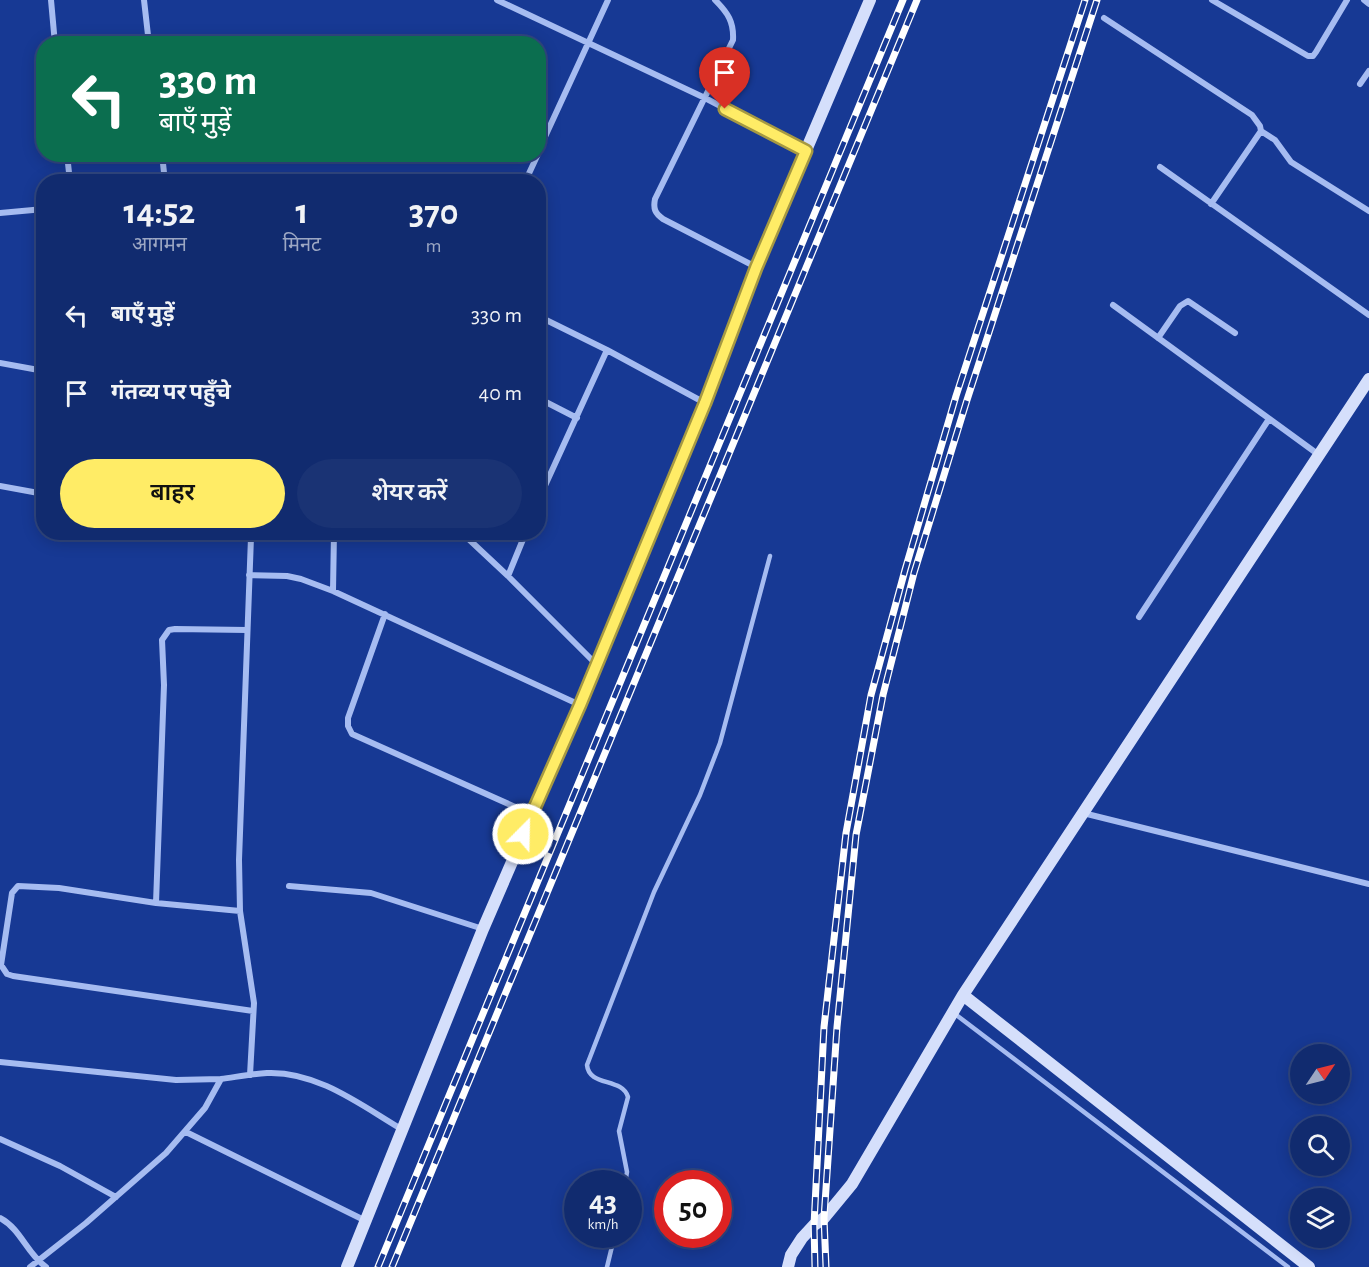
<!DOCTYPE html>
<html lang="hi">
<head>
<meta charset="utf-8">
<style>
	:root { --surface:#112b6f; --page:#1a3374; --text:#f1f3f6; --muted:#9ca7c3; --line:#304782; --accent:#ffec66 }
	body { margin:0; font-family:"Alegreya Sans","Noto Sans Devanagari",sans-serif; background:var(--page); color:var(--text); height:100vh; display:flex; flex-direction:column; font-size:22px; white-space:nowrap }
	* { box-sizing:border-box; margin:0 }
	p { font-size:20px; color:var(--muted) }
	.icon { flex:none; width:33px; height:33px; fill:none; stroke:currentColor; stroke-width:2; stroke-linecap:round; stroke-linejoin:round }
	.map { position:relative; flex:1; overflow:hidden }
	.drawer { position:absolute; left:36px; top:174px; width:510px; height:366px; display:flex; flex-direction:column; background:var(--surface); border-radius:24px; box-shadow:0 3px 15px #0003,0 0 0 2px var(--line) }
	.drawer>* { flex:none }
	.hud { position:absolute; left:36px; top:36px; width:510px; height:126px; border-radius:24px; box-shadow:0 3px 15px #0003,0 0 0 2px var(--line); background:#0b6e4f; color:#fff; overflow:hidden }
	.needle { width:39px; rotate:55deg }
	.controls { position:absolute; left:1290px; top:1044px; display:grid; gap:12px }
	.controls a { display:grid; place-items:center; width:60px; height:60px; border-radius:50%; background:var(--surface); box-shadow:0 3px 15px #0003,0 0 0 2px var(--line); font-size:30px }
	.speed { position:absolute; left:564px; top:1170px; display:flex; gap:12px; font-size:30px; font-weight:700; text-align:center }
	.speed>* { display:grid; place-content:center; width:78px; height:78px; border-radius:50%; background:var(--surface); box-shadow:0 3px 15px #0003,0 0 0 2px var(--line); line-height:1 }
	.speed small { font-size:15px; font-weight:400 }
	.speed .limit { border:9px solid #d22; background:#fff; color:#111 }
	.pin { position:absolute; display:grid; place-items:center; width:51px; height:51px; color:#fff; margin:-62px -26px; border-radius:50% 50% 50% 0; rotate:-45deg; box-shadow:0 0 6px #0007 }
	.pin .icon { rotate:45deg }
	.me { position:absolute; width:66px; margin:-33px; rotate:23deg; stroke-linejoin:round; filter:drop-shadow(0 0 4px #0008) }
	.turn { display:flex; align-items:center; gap:21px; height:126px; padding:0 24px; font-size:27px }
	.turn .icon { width:78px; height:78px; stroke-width:2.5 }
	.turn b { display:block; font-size:42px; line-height:51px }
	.eta { display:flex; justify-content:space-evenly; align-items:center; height:102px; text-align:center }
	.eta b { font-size:36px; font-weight:600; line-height:42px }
	.button { display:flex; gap:12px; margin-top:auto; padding:12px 24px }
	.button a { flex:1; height:69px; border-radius:36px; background:var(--accent); color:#111; font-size:24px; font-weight:600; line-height:69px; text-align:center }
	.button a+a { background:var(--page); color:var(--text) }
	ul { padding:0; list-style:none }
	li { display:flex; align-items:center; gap:18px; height:78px; padding:0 24px }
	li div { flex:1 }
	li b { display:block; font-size:22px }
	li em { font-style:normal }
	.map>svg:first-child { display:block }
</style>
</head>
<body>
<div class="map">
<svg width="1369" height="1267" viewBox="0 0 1369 1267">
	<rect width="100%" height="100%" fill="#173994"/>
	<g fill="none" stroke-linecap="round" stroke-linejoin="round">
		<path stroke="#a6bcf1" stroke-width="4.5" d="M955 1014 1288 1267
			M625 1184 627 1172 619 1131 628 1097C622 1077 589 1087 587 1065L654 892 700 795 720 743 770 556
			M607 1267 615 1234"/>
		<path stroke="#a6bcf1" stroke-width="6" d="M51 0 55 44
			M144 0 149 44
			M497 0 705 98 806 151
			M715 0C728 13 734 22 733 40L655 199C653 209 655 213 663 219L756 267
			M1212 0 1308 56H1313L1316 52 1347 0
			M1364 0 1369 4
			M1104 18 1252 115 1260 126 1261 131 1211 204
			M1360 84 1369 71
			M1261 131 1275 140 1291 162 1369 211
			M538 152 608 0
			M67 154 70 182
			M162 154 165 182
			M1160 167 1369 315
			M525 182 538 154
			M0 213 44 209
			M1113 305 1319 455
			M538 316 607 350 705 403
			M1158 338 1180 306 1188 301 1235 333
			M0 363 44 371
			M538 398 577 418
			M0 486 44 494
			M538 501 607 350
			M249 532 251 537 239 860 240 911 254 1003 250 1075
			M461 532 508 576 596 664
			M249 575 287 576 301 579 333 591 580 705
			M508 576 526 532
			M333 591 334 532
			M385 614 348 718V726L352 734 531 814
			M1139 617 1269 419
			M1083 813 1369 884
			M289 886 371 893 483 929
			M156 903 164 685 162 640 169 630 175 629 247 630
			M240 911 156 903 59 888 18 886 12 893 1 965 7 974 13 976 253 1011
			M0 1062 176 1080 221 1079
			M186 1132 366 1221
			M0 1139 60 1166 116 1197
			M0 1218C21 1229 27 1254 46 1267
			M30 1267 86 1223 166 1153 205 1108 221 1079C236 1077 252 1074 267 1073 318 1071 362 1106 403 1130"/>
		<path stroke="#d5dffb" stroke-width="12" d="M347 1267 483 929 580 705 705 403 756 268 870 0
			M788 1267 791 1255 802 1238 814 1225 824 1218 852 1184 963 995
			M1309 1267 963 995 1369 379"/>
		<defs>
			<path id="rail" d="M378 1267 903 0
				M392 1267 917 0
				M815 1267 814 1225 824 1027 846 833 871 695 905 570 956 396 1085 0
				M826 1267 824 1218 837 1027 856 835 883 695 914 573 967 400 1097 0"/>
		</defs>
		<use href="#rail" stroke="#fff" stroke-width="7"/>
		<use href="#rail" stroke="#173994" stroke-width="4.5" stroke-dasharray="14" stroke-linecap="butt"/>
	</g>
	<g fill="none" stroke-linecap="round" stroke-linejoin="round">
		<defs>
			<path id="route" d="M523 834 580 705 705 403 756 268 806 151 725 109"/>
		</defs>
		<use href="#route" stroke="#a69942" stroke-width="15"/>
		<use href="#route" stroke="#ffec66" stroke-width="10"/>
	</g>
</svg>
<div class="controls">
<a><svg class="needle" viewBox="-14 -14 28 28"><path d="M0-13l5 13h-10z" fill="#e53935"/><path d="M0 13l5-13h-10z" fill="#9ca7c3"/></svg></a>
<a><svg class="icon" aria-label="search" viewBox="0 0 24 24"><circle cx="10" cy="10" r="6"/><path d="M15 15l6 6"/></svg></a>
<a><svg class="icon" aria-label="layers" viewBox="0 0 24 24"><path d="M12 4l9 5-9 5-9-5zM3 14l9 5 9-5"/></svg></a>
</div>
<div class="speed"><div>43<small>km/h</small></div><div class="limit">50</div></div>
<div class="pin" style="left:725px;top:109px;background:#d93025"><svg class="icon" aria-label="arrive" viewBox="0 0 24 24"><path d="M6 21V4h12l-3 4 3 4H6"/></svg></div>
<svg class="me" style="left:523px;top:834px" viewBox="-20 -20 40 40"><circle r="17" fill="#ffec66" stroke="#fff" stroke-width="3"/><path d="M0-11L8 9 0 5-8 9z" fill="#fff"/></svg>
<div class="hud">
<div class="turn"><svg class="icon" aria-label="left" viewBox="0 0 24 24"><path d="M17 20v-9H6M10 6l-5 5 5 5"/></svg><div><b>330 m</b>बाएँ मुड़ें</div></div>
</div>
<section class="drawer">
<div class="eta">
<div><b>14:52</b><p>आगमन</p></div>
<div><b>1</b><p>मिनट</p></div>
<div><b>370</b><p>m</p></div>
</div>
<ul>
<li><svg class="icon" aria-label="left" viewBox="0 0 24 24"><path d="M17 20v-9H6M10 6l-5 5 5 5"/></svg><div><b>बाएँ मुड़ें</b></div><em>330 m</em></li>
<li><svg class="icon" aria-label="arrive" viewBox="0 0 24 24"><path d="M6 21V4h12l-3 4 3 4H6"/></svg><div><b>गंतव्य पर पहुँचे</b></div><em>40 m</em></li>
</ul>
<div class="button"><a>बाहर</a><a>शेयर करें</a></div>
</section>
</div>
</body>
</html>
